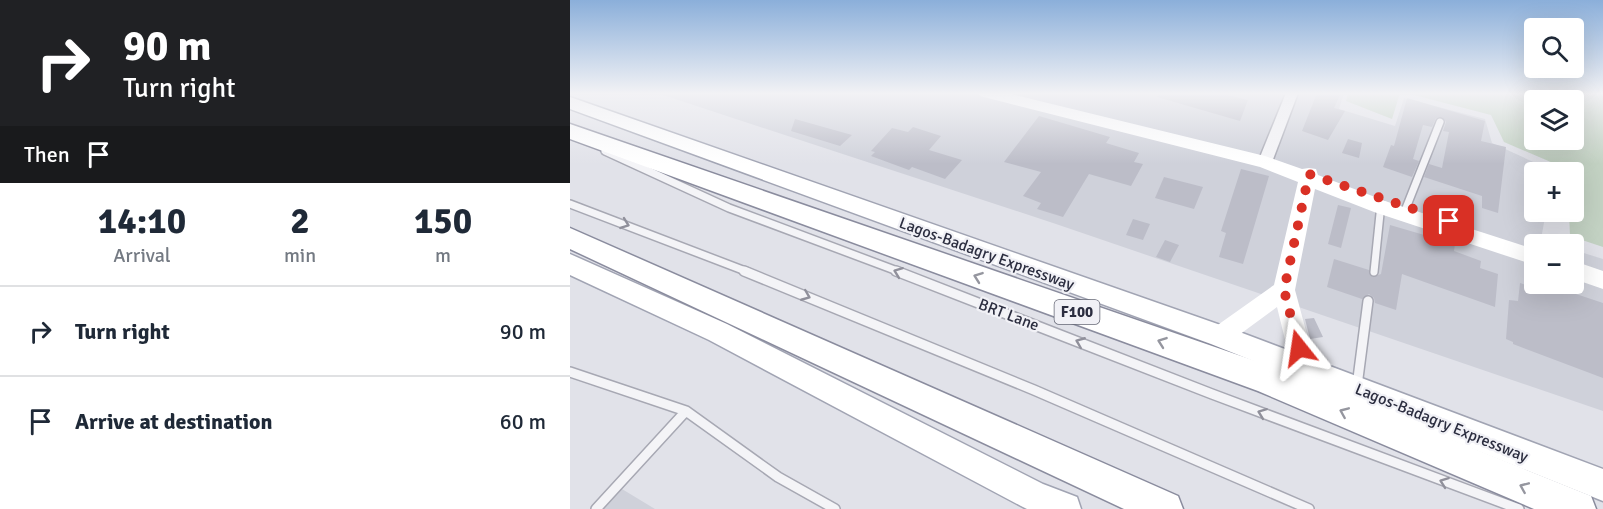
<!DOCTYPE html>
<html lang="en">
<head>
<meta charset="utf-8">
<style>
	:root { --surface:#fff; --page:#f2f2f3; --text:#1f2937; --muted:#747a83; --line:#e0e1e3 }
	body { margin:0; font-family:Signika,sans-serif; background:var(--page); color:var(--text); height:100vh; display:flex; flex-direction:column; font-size:22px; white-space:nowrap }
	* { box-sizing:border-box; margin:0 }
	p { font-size:20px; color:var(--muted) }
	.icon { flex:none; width:33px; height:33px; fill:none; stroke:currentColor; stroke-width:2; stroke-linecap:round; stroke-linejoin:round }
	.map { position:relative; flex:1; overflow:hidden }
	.sheet { display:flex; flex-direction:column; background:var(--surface); width:570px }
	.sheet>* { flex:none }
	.top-card { background:#202124; color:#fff; overflow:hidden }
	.fabs { position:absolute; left:954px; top:18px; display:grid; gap:12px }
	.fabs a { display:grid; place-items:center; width:60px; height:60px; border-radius:6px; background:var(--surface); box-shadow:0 6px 24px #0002; font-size:30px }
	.pin { position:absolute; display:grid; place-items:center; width:51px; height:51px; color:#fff; margin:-26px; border-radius:12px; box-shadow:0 3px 9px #0006 }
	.me { position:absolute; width:66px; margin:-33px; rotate:345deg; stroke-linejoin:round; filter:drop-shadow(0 0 4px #0008) }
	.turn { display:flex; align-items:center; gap:21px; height:126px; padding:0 24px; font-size:27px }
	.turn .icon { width:78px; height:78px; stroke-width:2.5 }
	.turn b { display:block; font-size:42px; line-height:51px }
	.then { display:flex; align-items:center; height:57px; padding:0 24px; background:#0003; gap:12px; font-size:22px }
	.eta { display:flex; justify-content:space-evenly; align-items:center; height:102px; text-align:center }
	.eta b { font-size:36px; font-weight:700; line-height:42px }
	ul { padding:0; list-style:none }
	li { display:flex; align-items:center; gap:18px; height:90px; padding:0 24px; border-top:2px solid var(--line) }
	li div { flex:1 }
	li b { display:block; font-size:22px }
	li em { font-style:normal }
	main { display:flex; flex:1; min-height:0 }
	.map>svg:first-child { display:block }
</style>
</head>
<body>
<main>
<section class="sheet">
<div class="top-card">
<div class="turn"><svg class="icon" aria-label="right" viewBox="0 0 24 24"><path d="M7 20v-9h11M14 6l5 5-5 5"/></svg><div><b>90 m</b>Turn right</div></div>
<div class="then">Then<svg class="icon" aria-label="arrive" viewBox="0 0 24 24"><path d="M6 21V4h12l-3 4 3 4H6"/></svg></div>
</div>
<div class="eta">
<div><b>14:10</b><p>Arrival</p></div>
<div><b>2</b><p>min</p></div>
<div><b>150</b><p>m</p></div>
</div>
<ul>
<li><svg class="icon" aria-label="right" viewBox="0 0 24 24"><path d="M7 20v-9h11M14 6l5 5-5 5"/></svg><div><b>Turn right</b></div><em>90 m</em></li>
<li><svg class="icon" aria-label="arrive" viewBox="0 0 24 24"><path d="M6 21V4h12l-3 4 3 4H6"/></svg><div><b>Arrive at destination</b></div><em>60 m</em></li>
</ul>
</section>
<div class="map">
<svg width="1033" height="509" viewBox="0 0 1033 509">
	<rect width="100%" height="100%" fill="#e1e2e9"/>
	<path fill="#cfd1da" d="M87 93H774L769 109 825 126 834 98 915 119 922 143 983 171 982 172H964V212H976L971 239 986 244H964V284H1004V250L1033 259V411L486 224Z
		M47 486 85 509H20Z"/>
	<path fill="#c3d2c3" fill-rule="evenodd" d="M778 93H830L822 119 776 101Z
		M836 93H1033V247L1000 236 999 212H1004V172H997V169L934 142 921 115ZM964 100H1004V140H964Z"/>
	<path fill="#bcbdc8" d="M588 93H649L678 100 670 121 587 97Z
		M747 93H771L764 108 775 111 758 140 732 131Z
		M837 98 915 121 911 141 936 147 928 213 912 208V196L854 177 859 164 872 168 879 132 873 131 876 122 872 117 866 118 862 127 853 125 843 159 849 161 842 177 813 167 821 145 824 146Z
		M469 116 540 137 536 143 569 153 564 162 573 164 561 186 519 174 493 217 467 209 471 203 453 196 471 172 434 162Z
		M225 119 282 135 270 146 221 131Z
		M343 127 371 136 359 150 392 160 375 179 342 167 339 170 301 156 305 152 301 151 322 128 338 132Z
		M778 139 792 143 789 158 772 153Z
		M671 169 699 176 673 264 649 257 656 233 651 231Z
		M594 177 633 187 624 209 585 198Z
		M768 205 781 208 771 248 758 244Z
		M563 219 580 224 573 240 556 235Z
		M820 225 885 244 884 251 911 261 910 268 928 274 925 307 832 274 826 310 805 303 804 298 799 294 792 299 757 287 764 259 799 270 803 277 811 274Z
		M595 240 609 245 600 262 586 257Z
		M950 283 969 289V284H976L1033 303V378L943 344V342L936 339 939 300 948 301Z
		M744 318 753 337 740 339 735 319Z"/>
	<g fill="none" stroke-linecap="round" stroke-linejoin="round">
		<defs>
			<path id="lane-far1" d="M35 151 159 208 330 272
				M0 204 178 272
				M836 208 870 122
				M804 272 811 204"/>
			<path id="lane" d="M174 271 464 390 739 509
				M326 271 642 394 949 509
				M0 372 116 411 208 477 265 509
				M787 386 798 301
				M26 509 116 411"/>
			<path id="street" d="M716 93H728L702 162 700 165H690L688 162Z"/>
			<path id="primary" d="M0 97 659 328 1033 469V501L641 344 0 109Z
				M0 254 157 324 473 484 507 497 511 509H457L451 506 139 340 0 275Z"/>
			<path id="highway" d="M0 124 697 365 1021 496 1026 509H964L688 391 0 139Z
				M0 228 608 496 613 509H554L0 249Z"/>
		</defs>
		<use href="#lane-far1" stroke="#a7a8b3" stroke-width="10"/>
		<use href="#lane" stroke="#a7a8b3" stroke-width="12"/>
		<use href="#street" stroke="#a7a8b3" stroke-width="3"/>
		<use href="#primary" stroke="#a1a4b3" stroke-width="3"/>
		<use href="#highway" stroke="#8a8c9e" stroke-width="3"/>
		<use href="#lane-far1" stroke="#f4f4f7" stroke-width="7"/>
		<use href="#lane" stroke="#f4f4f7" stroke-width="9"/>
		<use href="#street" fill="#f4f4f7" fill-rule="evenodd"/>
		<path fill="#fff" fill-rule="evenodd" d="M408 93H437L695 156 732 169 739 168 746 169 748 175 818 202 964 249V265L804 212 745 189 725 290 746 368 743 376 734 379 725 376 722 368 707 307 658 343 650 346 642 343 638 336 642 329 704 285 728 182 690 167 410 96Z
			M1004 261 1033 271V289L1004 279Z"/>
		<use href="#primary" fill="#fff" fill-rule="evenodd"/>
		<use href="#highway" fill="#fff" fill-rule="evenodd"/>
	</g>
	<defs><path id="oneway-chevron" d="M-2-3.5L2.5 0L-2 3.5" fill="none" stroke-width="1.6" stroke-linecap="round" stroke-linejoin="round" transform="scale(1.5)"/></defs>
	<g stroke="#90909b">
		<use href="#oneway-chevron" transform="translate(55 224) rotate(20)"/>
		<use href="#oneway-chevron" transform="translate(328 272) rotate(-159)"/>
		<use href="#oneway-chevron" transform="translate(236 296) rotate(22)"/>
		<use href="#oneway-chevron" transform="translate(510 342) rotate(-158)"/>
		<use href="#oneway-chevron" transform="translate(692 413) rotate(-159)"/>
		<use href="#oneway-chevron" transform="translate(874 482) rotate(-160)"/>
	</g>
	<g stroke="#95969f">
		<use href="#oneway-chevron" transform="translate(408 277) rotate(-160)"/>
		<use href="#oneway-chevron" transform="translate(592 342) rotate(-160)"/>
		<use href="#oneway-chevron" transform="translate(774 412) rotate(-157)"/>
		<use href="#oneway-chevron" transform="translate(954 487) rotate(-157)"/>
	</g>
	<linearGradient id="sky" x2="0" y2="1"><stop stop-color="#8bafda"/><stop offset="0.57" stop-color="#f2f2f5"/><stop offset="1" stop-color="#f2f2f5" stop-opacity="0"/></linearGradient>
	<rect width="1033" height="164" fill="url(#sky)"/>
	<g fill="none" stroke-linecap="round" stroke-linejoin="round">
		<path stroke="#d93025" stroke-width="10" stroke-dasharray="0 18" d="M729 348 714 290 739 174 879 221"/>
	</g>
	<g text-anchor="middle" stroke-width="4.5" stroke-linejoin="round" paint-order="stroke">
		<rect fill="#f1f1f6" stroke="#666876" stroke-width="1.5" x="484.5" y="300" width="45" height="24" rx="4.5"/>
		<g font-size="15" font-weight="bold" fill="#2b2d3f">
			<text x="507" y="317">F100</text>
		</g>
		<g font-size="16" fill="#2b2d3f" stroke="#f1f1f6">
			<text transform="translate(417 253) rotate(20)" y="6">Lagos-Badagry Expressway</text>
			<text transform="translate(439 314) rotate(21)" y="6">BRT Lane</text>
			<text transform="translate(872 422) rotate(22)" y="6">Lagos-Badagry Expressway</text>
		</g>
	</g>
</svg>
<div class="fabs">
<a><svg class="icon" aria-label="search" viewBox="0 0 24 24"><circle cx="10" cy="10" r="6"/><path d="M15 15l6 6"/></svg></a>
<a><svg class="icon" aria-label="layers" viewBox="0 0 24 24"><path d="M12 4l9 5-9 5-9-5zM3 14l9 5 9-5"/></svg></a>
<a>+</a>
<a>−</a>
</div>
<div class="pin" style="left:879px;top:221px;background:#d93025"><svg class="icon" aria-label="arrive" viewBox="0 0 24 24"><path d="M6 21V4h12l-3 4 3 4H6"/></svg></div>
<svg class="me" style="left:729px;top:348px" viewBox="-20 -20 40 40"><path d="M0-17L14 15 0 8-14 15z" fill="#d93025" stroke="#fff" stroke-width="4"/></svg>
</div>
</main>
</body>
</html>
